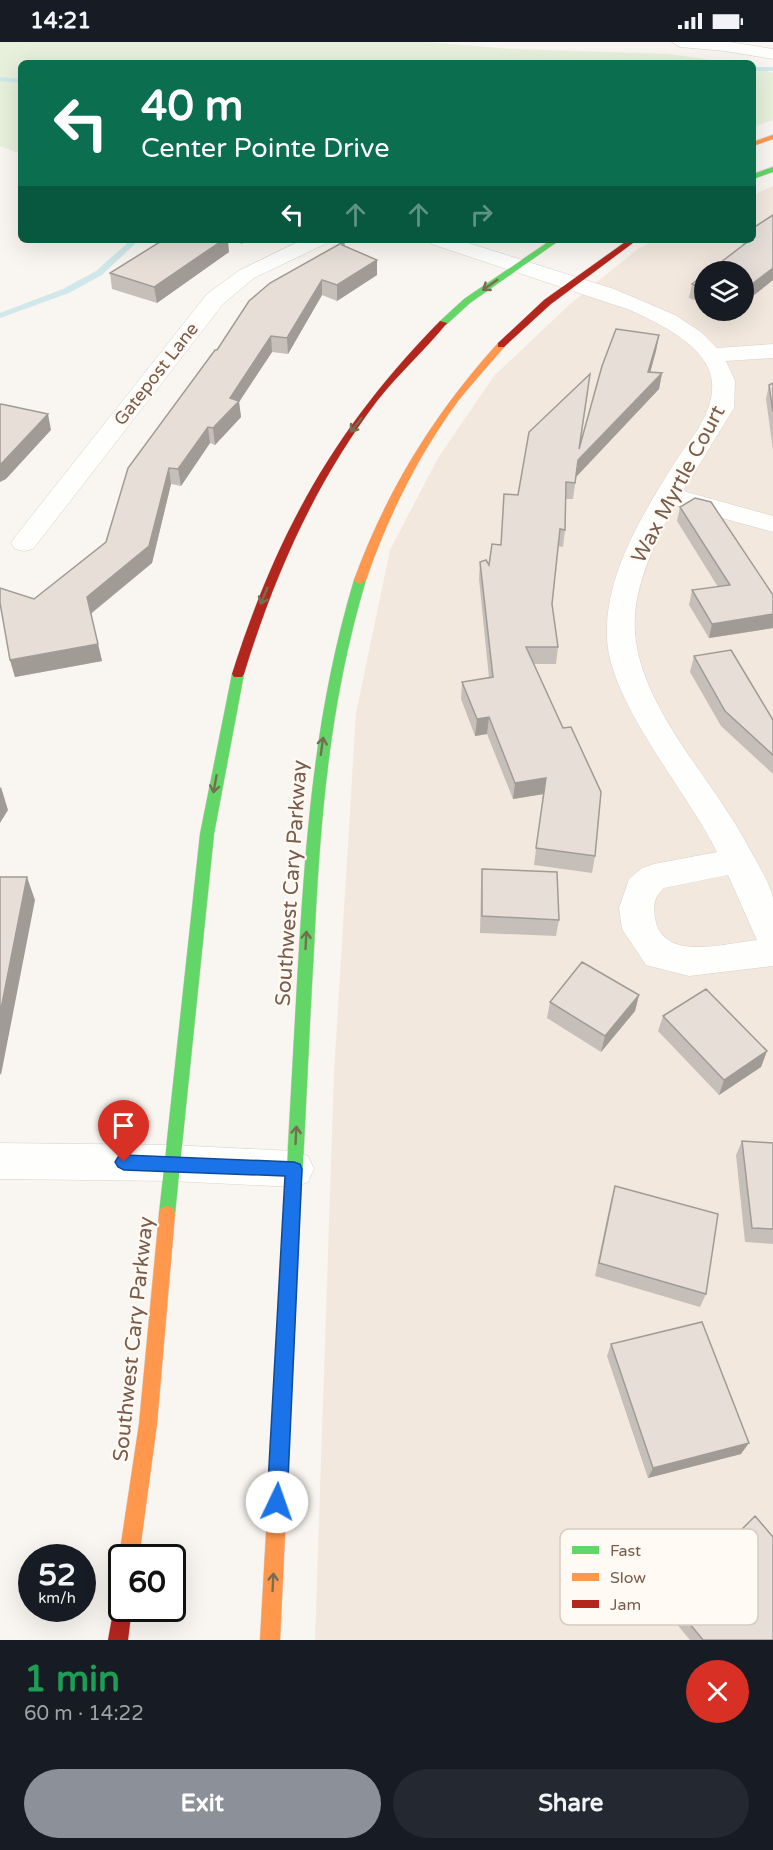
<!DOCTYPE html>
<html lang="en">
<head>
<meta charset="utf-8">
<style>
	:root { --surface:#171b24; --page:#242831; --text:#f1f3f6; --muted:#9ea1a6; --accent:#8c9099 }
	body { margin:0; font-family:"Varela Round",sans-serif; background:var(--page); color:var(--text); height:100vh; display:flex; flex-direction:column; font-size:22px; white-space:nowrap }
	* { box-sizing:border-box; margin:0 }
	p { font-size:20px; color:var(--muted) }
	.icon { flex:none; width:33px; height:33px; fill:none; stroke:currentColor; stroke-width:2; stroke-linecap:round; stroke-linejoin:round }
	.map { position:relative; height:1598px; overflow:hidden }
	.side { display:flex; flex-direction:column; background:var(--surface); flex:1 }
	.side>* { flex:none }
	.banner { position:absolute; left:18px; top:18px; width:738px; height:183px; border-radius:9px; box-shadow:0 6px 24px #0002; background:#0b6e4f; color:#fff; overflow:hidden }
	.fabs { position:absolute; left:694px; top:219px; display:grid; gap:12px }
	.fabs a { display:grid; place-items:center; width:60px; height:60px; border-radius:50%; background:var(--surface); box-shadow:0 6px 24px #0002; font-size:30px }
	.speed { position:absolute; left:18px; top:1502px; display:flex; gap:12px; font-size:30px; font-weight:700; text-align:center }
	.speed>* { display:grid; place-content:center; width:78px; height:78px; border-radius:50%; background:var(--surface); box-shadow:0 6px 24px #0002; line-height:1 }
	.speed small { font-size:15px; font-weight:400 }
	.speed .limit { border:3px solid #111; border-radius:9px; background:#fff; color:#111 }
	.pin { position:absolute; display:grid; place-items:center; width:51px; height:51px; color:#fff; margin:-62px -26px; border-radius:50% 50% 50% 0; rotate:-45deg; box-shadow:0 0 6px #0007 }
	.pin .icon { rotate:45deg }
	.me { position:absolute; width:66px; margin:-33px; rotate:3deg; stroke-linejoin:round; filter:drop-shadow(0 0 4px #0008) }
	.turn { display:flex; align-items:center; gap:21px; height:126px; padding:0 24px; font-size:27px }
	.turn .icon { width:78px; height:78px; stroke-width:2.5 }
	.turn b { display:block; font-size:42px; line-height:51px }
	.lanes { display:flex; align-items:center; height:57px; padding:0 24px; background:#0003; justify-content:center; gap:30px; direction:ltr }
	.lanes .off { opacity:.35 }
	.round { display:grid; place-items:center; flex:none; width:63px; height:63px; border-radius:32px; background:var(--page) }
	.overview { display:flex; align-items:center; justify-content:space-between; height:102px; padding:0 24px }
	h1 { font-size:36px; font-weight:700; line-height:45px; color:#1e9e55 }
	.primary-button { display:flex; gap:12px; margin-top:auto; padding:12px 24px }
	.primary-button a { flex:1; height:69px; border-radius:36px; background:var(--accent); color:#fff; font-size:24px; font-weight:700; line-height:69px; text-align:center }
	.primary-button a+a { background:var(--page); color:var(--text) }
	.status { display:flex; justify-content:space-between; align-items:center; height:42px; padding:0 30px; background:var(--surface); direction:ltr }
	.status svg { height:16px; fill:currentColor }
	.map>svg:first-child { display:block }
</style>
</head>
<body>
<div class="status"><b>14:21</b><svg viewBox="0 0 49 12"><path d="M0 12V9h3v3zM5 12V6h3v6zM10 12V3h3v9zM15 12V0h3v12zM26 1h20v11H26zM47 4h2v5h-2z"/></svg></div>
<div class="map">
<svg width="773" height="1598" viewBox="0 0 773 1598">
	<rect width="100%" height="100%" fill="#f9f5f0"/>
	<path fill="#f2e8de" fill-rule="evenodd" d="M773 144V1598H315L334 1031 356 671 390 508 438 416 494 334 570 262 639 206 657 198H753V153ZM705 230H744V268H705Z"/>
	<path fill="#e7f0db" d="M0 0H427L510 7 668 12 735 21H21V112L0 104Z
		M753 25 773 31V78L753 85Z"/>
	<g fill="none" stroke-linecap="round" stroke-linejoin="round">
		<path fill="#d0e8ea" fill-rule="evenodd" d="M753 25H773V29H753Z
			M0 35 21 37V41L0 39Z
			M131 198H139L102 233 69 251 0 276V271L63 247 96 229Z"/>
		<defs>
			<path id="street" d="M672 0H730L773 7V17L725 9 680 5Z
				M302 198H328L325 202 254 236 223 262 33 507 24 509 15 507 11 501 15 495 207 252 240 228Z
				M428 198H459L614 247 675 273 701 290 717 306 773 302V316L726 319 735 339 734 366 683 449 773 474V490L675 463C657 496 638 535 635 573 629 652 707 730 743 795 752 812 769 838 773 856 773 873 773 906 773 924L689 934 646 923 622 887 619 866 629 837 642 826 654 822 717 810C688 751 610 661 607 597 604 535 641 475 672 425 688 399 715 372 712 340 709 304 658 281 630 268L431 202ZM728 833 757 898C726 901 662 921 655 876 653 863 654 855 664 846Z
				M0 1101 171 1103 294 1109 308 1114 314 1127 308 1140 294 1145 171 1139 0 1137Z"/>
			<path id="fast" d="M773 125V130L753 137V132Z
				M551 198H560L470 261 446 283H440V279L464 257Z
				M360 534 366 538C329 662 320 779 314 907 309 990 306 1074 301 1157L299 1162 293 1165 287 1162 285 1157C290 1074 294 990 299 907 307 778 317 662 354 538Z
				M238 628 244 632 214 792 175 1172 173 1178 167 1180 161 1178 159 1172 200 792 232 632Z"/>
			<path id="slow" d="M773 93V97L753 104V100Z
				M498 301 506 303C490 322 473 340 458 359 418 414 388 474 366 538L360 542 356 540 354 538C387 448 434 372 498 301Z
				M293 1149 299 1152 301 1157 280 1598H260L285 1157 287 1152Z
				M167 1164 173 1166 175 1172 157 1382 139 1515H122V1521L119 1515 139 1382 159 1172 161 1166Z"/>
			<path id="jam" d="M628 198H637L551 262 504 305H498V301L544 258Z
				M440 279 447 281C425 308 399 331 377 359 315 441 274 534 244 632L242 635H234L232 632C277 490 335 386 440 279Z
				M122 1556V1566H132L128 1598H108L115 1559Z"/>
		</defs>
		<use href="#street" stroke="#d7d1cb" stroke-width="1"/>
		<use href="#fast" stroke="#dad1cc" stroke-width="1"/>
		<use href="#slow" stroke="#dad1cc" stroke-width="1"/>
		<use href="#jam" stroke="#dad1cc" stroke-width="1"/>
		<use href="#street" fill="#fefefd" fill-rule="evenodd"/>
		<use href="#fast" fill="#63d668" fill-rule="evenodd"/>
		<use href="#slow" fill="#ff974d" fill-rule="evenodd"/>
		<use href="#jam" fill="#b3261e" fill-rule="evenodd"/>
	</g>
	<path fill="#c6bfb9" d="M753 186 773 238 744 261V230L742 204 744 198H753Z
		M233 198H246L242 202Z
		M345 199V204L377 233 337 259 322 253 288 312 272 310 239 360 241 375 215 403 210 401 181 444 171 442 152 521 91 572 102 619 15 635 10 618 34 557 106 500 217 308Z
		M229 210 157 261 112 247 110 231Z
		M705 232V262L689 256 692 242Z
		M720 268H734L729 272Z
		M659 293 656 309 650 330 662 331 659 347 576 435 573 457H566L565 488 563 505 558 504 552 562 558 605 556 622H534L595 814 592 831 534 823 543 752 513 757 487 692 475 694 461 657 462 640 489 636 479 537 480 520 489 523 501 503 518 453 580 405Z
		M773 341V408L766 357 769 343Z
		M680 465 773 553V586L709 596 689 563 692 548 718 545 677 479Z
		M694 614 773 678V732L721 684 690 630Z
		M482 827 559 878 556 894 480 891 481 844Z
		M639 953 635 969 601 1010 547 976 550 960Z
		M663 974 767 1009 761 1025 719 1053 658 989Z
		M742 1099 773 1101V1202L745 1200 736 1113Z
		M615 1144 706 1252 700 1265 595 1234 611 1158Z
		M611 1302 741 1412 648 1436 607 1314Z
		M671 1559 773 1598H690L665 1568Z"/>
	<path fill="#a19b96" d="M223 198H228L229 210 157 261 154 245Z
		M377 218V233L337 259V243Z
		M773 226V238L744 261V248Z
		M322 238V253L288 312 287 296Z
		M659 293 656 309 646 346 648 330Z
		M271 294 272 310 239 360 241 375 215 403 213 386 230 356Z
		M662 331 659 347 576 435 573 457 590 332 578 418Z
		M48 372 51 388 6 437 0 440V422Z
		M208 385 210 401 181 444 178 427Z
		M169 426 171 442 152 521 90 572 87 555Z
		M773 572V586L709 596 712 582Z
		M98 602 102 619 15 635 10 618Z
		M489 675 487 692 475 694 477 677Z
		M546 736 544 752 513 757 515 741Z
		M1 745 8 768 0 781V746Z
		M27 835 35 858 1 1033 0 1031V972Z
		M639 953 635 969 601 1010 605 994Z
		M767 1009 761 1025 719 1053 724 1038Z
		M749 1401 741 1412 648 1436 653 1426Z"/>
	<path fill="#e6ded7" stroke="#a19b96" stroke-width="1.5" d="M773 173V226L744 248V230H708L750 198H753V196L755 194 753 193V186Z
		M163 198H223L154 245 110 231Z
		M345 199 342 203 377 218 337 243 322 238 287 296 271 294 230 356 239 359 213 386 208 385 178 427 169 426 149 504 87 555 98 602 10 618 0 561V546L34 557 106 500 128 426 215 308H217L249 259 270 241Z
		M705 232V247L692 242Z
		M616 287 659 293 648 330 662 331 578 418 575 441 566 440 565 488 560 487 552 562 558 605H526L563 686 571 685 601 750 595 814 536 806 546 736 515 741 489 675 477 677 462 640 493 635 480 520 486 518 489 523 492 502 501 503 504 452 518 453 529 390 590 332 579 407 602 324Z
		M773 341V370L769 343Z
		M1 362 48 372 2 421 0 422V363Z
		M695 456 711 460 773 553V572L712 582 692 548 730 543 680 465Z
		M731 608 773 678V713L725 669 694 614Z
		M482 827 557 830 559 878 482 874Z
		M0 835H27L0 972Z
		M582 920 639 953 605 994 550 960Z
		M706 947 767 1009 724 1038 663 974Z
		M742 1099 773 1101V1187L752 1186Z
		M615 1144 718 1172 706 1252 599 1221Z
		M702 1280 749 1401 653 1426 611 1302Z
		M755 1474 773 1495V1598H703L671 1559Z"/>
	<defs><path id="oneway-shaft" d="M-6 0H5M1.5-3L5.5 0L1.5 3" fill="none" stroke-width="1.6" stroke-linecap="round" stroke-linejoin="round" transform="scale(1.5)"/></defs>
	<g stroke="#776e51">
		<use href="#oneway-shaft" transform="translate(490 243) rotate(145)"/>
		<use href="#oneway-shaft" transform="translate(356 383) rotate(128)"/>
		<use href="#oneway-shaft" transform="translate(264 554) rotate(112)"/>
		<use href="#oneway-shaft" transform="translate(322 704) rotate(-82)"/>
		<use href="#oneway-shaft" transform="translate(215 742) rotate(100)"/>
		<use href="#oneway-shaft" transform="translate(306 898) rotate(-87)"/>
		<use href="#oneway-shaft" transform="translate(296 1093) rotate(-87)"/>
		<use href="#oneway-shaft" transform="translate(273 1540) rotate(-87)"/>
	</g>
	<path fill="#1a73e8" stroke="#114b97" stroke-width="1.5" d="M124 1113 294 1120 300 1122 302 1127 287 1460 284 1467 277 1469 270 1467 267 1460 285 1134 124 1128 118 1125 115 1120 118 1115Z"/>
	<g text-anchor="middle" stroke-width="4.5" stroke-linejoin="round" paint-order="stroke">
		<g font-size="18" fill="#7a5c4d" stroke="#fffaf3">
			<text transform="translate(156 332) rotate(-52)" y="6">Gatepost Lane</text>
		</g>
		<g font-size="21" fill="#7a5c4d" stroke="#fffaf3">
			<text transform="translate(678 442) rotate(-62)" y="7">Wax Myrtle Court</text>
			<text transform="translate(291 841) rotate(-86)" y="7">Southwest Cary Parkway</text>
			<text transform="translate(133 1297) rotate(-84)" y="7">Southwest Cary Parkway</text>
		</g>
	</g>
	<rect x="560" y="1487" width="198" height="96" rx="9" fill="#fffaf3" stroke="#d7cbc1" stroke-width="1.5"/>
	<rect x="572" y="1504" width="27" height="8" fill="#63d668"/>
	<rect x="572" y="1531" width="27" height="8" fill="#ff974d"/>
	<rect x="572" y="1558" width="27" height="8" fill="#b3261e"/>
	<g font-size="16" fill="#7a5c4d">
		<text x="610" y="1514">Fast</text>
		<text x="610" y="1541">Slow</text>
		<text x="610" y="1568">Jam</text>
	</g>
</svg>
<div class="fabs">
<a><svg class="icon" aria-label="layers" viewBox="0 0 24 24"><path d="M12 4l9 5-9 5-9-5zM3 14l9 5 9-5"/></svg></a>
</div>
<div class="speed"><div>52<small>km/h</small></div><div class="limit">60</div></div>
<div class="pin" style="left:124px;top:1120px;background:#d93025"><svg class="icon" aria-label="arrive" viewBox="0 0 24 24"><path d="M6 21V4h12l-3 4 3 4H6"/></svg></div>
<svg class="me" style="left:277px;top:1460px" viewBox="-20 -20 40 40"><circle r="19" fill="#fff"/><path d="M0-13L10 11 0 6-10 11z" fill="#1a73e8"/></svg>
<div class="banner">
<div class="turn"><svg class="icon" aria-label="left" viewBox="0 0 24 24"><path d="M17 20v-9H6M10 6l-5 5 5 5"/></svg><div><b>40 m</b>Center Pointe Drive</div></div>
<div class="lanes"><svg class="icon" aria-label="left" viewBox="0 0 24 24"><path d="M17 20v-9H6M10 6l-5 5 5 5"/></svg><svg class="icon off" aria-label="ahead" viewBox="0 0 24 24"><path d="M12 20V5M6 11l6-6 6 6"/></svg><svg class="icon off" aria-label="ahead" viewBox="0 0 24 24"><path d="M12 20V5M6 11l6-6 6 6"/></svg><svg class="icon off" aria-label="right" viewBox="0 0 24 24"><path d="M7 20v-9h11M14 6l5 5-5 5"/></svg></div>
</div>
</div>
<section class="side">
<div class="overview"><div><h1>1 min</h1><p>60 m · 14:22</p></div><a class="round" style="background:#d93025;color:#fff"><svg class="icon" aria-label="close" viewBox="0 0 24 24"><path d="M6 6l12 12M18 6L6 18"/></svg></a></div>
<div class="primary-button"><a>Exit</a><a>Share</a></div>
</section>
</body>
</html>
